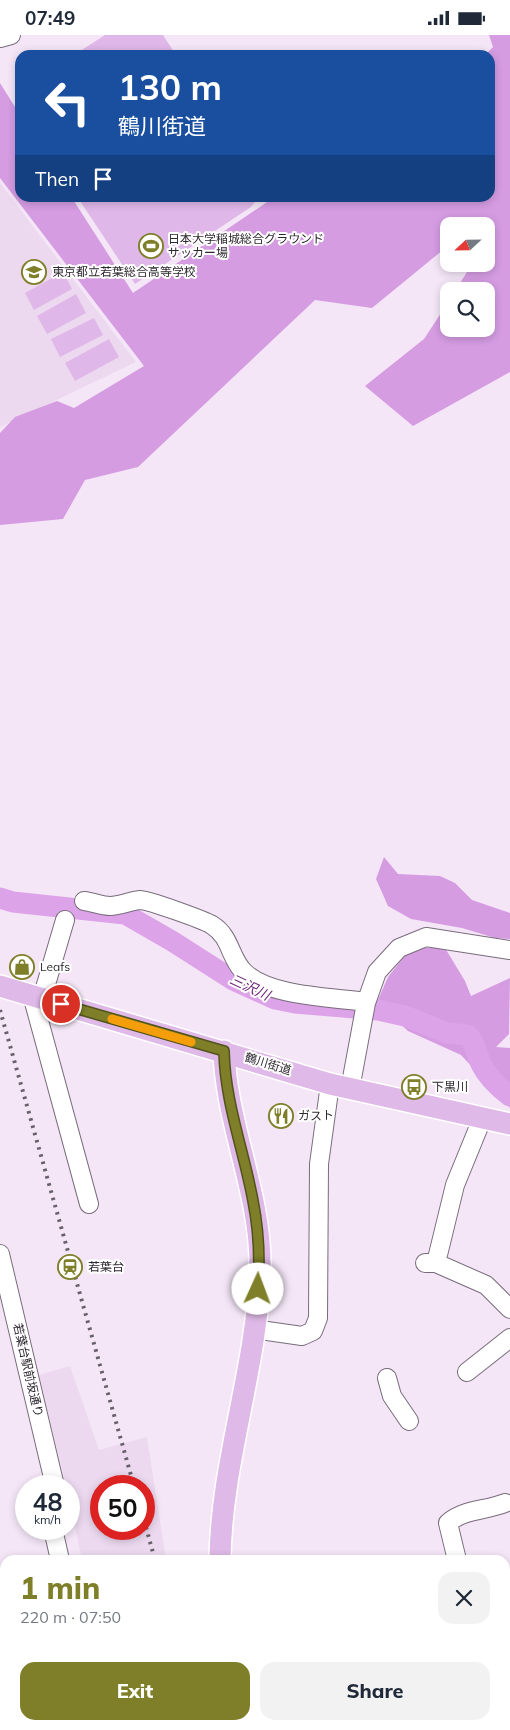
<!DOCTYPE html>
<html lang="en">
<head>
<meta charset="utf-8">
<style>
	:root { --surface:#fff; --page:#f2f2f3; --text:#1f2937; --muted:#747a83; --accent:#7e7f28 }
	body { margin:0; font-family:Mulish,"Noto Sans JP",sans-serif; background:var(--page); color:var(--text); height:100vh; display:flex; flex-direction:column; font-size:19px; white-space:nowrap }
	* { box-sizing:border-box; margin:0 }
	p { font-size:16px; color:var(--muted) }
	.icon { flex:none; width:28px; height:28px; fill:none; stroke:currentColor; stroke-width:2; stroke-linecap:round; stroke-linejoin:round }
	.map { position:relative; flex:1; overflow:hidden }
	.details { position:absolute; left:0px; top:1520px; width:510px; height:175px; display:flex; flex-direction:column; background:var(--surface); border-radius:15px 15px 0 0; box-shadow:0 2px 8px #0003 }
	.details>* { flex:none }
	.guide { position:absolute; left:15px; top:15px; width:480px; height:152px; border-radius:15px; box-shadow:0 2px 8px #0003; background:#1a4fa0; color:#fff; overflow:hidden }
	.needle { width:32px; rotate:248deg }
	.fabs { position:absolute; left:440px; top:182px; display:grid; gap:10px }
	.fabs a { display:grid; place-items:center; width:55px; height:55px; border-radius:10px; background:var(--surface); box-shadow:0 2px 8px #0003; font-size:25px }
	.speed { position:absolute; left:15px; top:1440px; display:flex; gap:10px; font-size:25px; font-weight:700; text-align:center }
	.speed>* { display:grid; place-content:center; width:65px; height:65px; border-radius:50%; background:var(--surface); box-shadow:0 2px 8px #0003; line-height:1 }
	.speed small { font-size:12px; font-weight:400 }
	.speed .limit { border:8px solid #d22; background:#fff; color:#111 }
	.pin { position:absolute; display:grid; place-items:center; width:42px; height:42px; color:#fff; margin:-21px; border:2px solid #fff; border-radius:50%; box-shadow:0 1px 5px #0007 }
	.me { position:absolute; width:55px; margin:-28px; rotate:2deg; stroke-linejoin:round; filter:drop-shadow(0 0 4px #0008) }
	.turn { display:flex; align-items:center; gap:18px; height:105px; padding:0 20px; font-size:22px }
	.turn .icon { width:65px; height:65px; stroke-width:2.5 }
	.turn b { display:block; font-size:35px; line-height:42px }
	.then { display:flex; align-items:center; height:48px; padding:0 20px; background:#0003; gap:10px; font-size:19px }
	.round { display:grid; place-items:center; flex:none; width:52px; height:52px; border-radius:15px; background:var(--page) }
	.head { display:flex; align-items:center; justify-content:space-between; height:85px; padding:0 20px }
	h1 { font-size:30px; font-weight:800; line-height:38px; color:var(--accent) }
	.primary-button { display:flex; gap:10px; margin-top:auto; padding:10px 20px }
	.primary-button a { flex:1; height:58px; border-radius:15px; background:var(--accent); color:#fff; font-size:20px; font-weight:800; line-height:58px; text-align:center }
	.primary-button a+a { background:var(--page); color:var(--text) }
	.status { display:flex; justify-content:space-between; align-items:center; height:35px; padding:0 25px; background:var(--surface); direction:ltr }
	.status svg { height:14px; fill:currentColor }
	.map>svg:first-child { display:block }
</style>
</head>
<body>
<div class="status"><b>07:49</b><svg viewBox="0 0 49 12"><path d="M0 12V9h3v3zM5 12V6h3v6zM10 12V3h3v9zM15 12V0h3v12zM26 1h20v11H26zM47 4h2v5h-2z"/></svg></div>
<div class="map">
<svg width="510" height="1695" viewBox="0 0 510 1695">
	<rect width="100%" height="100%" fill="#f4e6f7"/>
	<path fill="#ecd9f0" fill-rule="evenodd" d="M0 148 136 327 0 392Z
		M70 1331 99 1415 147 1402 166 1525H82L69 1464V1451H66L39 1340ZM101 1451H144V1494H101Z
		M73 1690H192L193 1695H71Z"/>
	<path fill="#e0b7e9" d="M105 0H163L176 20H74Z
		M78 163H258L251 172 135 249Z
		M63 237 72 254 34 275 25 258Z
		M76 259 86 278 47 299 37 281Z
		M94 283 103 300 60 322 51 304Z
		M109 304 119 322 75 346 65 328Z"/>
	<path fill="#d59ce2" d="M489 0H510V337L413 391 365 351 424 304 449 266V294H486V256H455L472 229H486V191H449V210L372 273 315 265 138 432 85 445 63 484 0 490V398L15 382 57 366 74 373 144 331 0 143V48L20 80V162L72 163 133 258 273 163 490 162V20H485L493 12Z
		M384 822 398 839 440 841 455 848 472 865 510 878V904L495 903 462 893 411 884 388 871 376 844Z
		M411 913H445L465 946 471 961 510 943 509 999 496 1012 510 1013V1073L461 1020 408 996 377 967 388 942Z"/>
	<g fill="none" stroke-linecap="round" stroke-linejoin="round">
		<path stroke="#dda3e9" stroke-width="21" d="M0 863 13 867 125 879 172 906 233 945 275 964 295 968 378 975 405 981 447 998 468 1000C476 1009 476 1018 481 1029 488 1043 498 1052 510 1061"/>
		<defs>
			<path id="minor" d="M0 3 11 0
				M84 866C93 867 102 871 110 871 120 871 130 866 140 865 148 865 204 885 212 890 231 902 229 921 243 936 268 962 332 962 366 967
				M32 960 89 1169
				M42 963 65 885
				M350 1054 366 968 377 937 399 913 426 902 510 915
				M0 1219 55 1451
				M425 1228H436L455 1150 482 1084
				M436 1228 486 1250 510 1274
				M253 1294 302 1301 313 1296 318 1283 319 1129 330 1049
				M467 1337 510 1303
				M387 1343 392 1361 409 1386
				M53 1494 60 1525
				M457 1525 448 1488C464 1474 485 1476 505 1468
				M505 1638 510 1636
				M505 1677 510 1678
				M380 1690 385 1695
				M53 1695 55 1690"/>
			<path id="major" d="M0 951 330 1049 510 1089
				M220 1525C221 1426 258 1331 260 1232 261 1158 226 1089 224 1016
				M257 1690 259 1695"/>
		</defs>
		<use href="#minor" stroke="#786c7b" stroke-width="20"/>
		<use href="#major" stroke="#fff" stroke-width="24"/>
		<use href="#minor" stroke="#fff" stroke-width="18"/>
		<use href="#major" stroke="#dfb9e7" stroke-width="21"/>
		<path stroke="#676069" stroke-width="4" stroke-dasharray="2.5 5" stroke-linecap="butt" d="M0 975 134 1451
			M144 1485 155 1525
			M196 1690 198 1695"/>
	</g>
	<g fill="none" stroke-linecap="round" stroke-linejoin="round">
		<defs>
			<path id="route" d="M61 969 224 1016C225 1068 244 1116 253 1166 259 1196 260 1225 258 1254"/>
		</defs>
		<use href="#route" stroke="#52531a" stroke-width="12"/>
		<use href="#route" stroke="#7e7f28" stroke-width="9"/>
		<path stroke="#f59e0b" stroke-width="9" d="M112 984 191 1007"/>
	</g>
	<defs>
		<symbol id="stadium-ring" viewBox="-11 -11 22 22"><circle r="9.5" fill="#fff" stroke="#7e7f28" stroke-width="1.5"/><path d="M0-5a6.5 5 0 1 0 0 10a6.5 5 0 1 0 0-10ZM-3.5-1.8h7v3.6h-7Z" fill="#7e7f28"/></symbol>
		<symbol id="school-ring" viewBox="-11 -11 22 22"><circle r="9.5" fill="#fff" stroke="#7e7f28" stroke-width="1.5"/><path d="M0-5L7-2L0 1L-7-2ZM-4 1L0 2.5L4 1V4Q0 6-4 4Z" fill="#7e7f28"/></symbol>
		<symbol id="shop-ring" viewBox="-11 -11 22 22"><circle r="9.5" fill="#fff" stroke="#7e7f28" stroke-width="1.5"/><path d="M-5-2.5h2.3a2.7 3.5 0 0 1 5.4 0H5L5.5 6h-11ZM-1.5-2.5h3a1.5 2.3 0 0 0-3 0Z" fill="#7e7f28"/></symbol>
		<symbol id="bus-ring" viewBox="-11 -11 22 22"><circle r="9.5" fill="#fff" stroke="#7e7f28" stroke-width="1.5"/><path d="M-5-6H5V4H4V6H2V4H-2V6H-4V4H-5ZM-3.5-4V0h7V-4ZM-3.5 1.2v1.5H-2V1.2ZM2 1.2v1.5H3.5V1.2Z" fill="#7e7f28"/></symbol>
		<symbol id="restaurant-ring" viewBox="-11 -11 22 22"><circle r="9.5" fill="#fff" stroke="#7e7f28" stroke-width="1.5"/><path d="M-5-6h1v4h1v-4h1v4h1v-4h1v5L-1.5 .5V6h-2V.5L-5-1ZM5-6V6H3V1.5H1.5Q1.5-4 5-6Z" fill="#7e7f28"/></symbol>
		<symbol id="station-ring" viewBox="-11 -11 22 22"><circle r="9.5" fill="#fff" stroke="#7e7f28" stroke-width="1.5"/><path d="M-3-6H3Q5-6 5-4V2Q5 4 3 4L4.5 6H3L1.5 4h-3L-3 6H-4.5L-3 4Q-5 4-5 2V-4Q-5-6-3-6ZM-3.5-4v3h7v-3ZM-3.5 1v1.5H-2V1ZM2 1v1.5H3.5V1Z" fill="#7e7f28"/></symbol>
	</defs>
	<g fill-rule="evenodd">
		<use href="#stadium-ring" x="137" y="197" width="28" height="28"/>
		<use href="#school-ring" x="20" y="223" width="28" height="28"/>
		<use href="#shop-ring" x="8" y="918" width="28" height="28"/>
		<use href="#bus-ring" x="400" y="1038" width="28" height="28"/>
		<use href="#restaurant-ring" x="267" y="1067" width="28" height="28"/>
		<use href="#station-ring" x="56" y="1218" width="28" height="28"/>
	</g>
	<g text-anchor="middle" stroke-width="4" stroke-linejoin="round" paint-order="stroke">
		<g font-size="12" fill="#2e2930" stroke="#fff" text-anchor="start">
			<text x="168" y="208">日本大学稲城総合グラウンド<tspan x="168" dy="14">サッカー場</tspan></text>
			<text x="52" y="241">東京都立若葉総合高等学校</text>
			<text x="40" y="936">Leafs</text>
			<text x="432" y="1056">下黒川</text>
			<text x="298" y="1085">ガスト</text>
			<text x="88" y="1236">若葉台</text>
		</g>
		<g font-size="12" fill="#2e2930" stroke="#fff">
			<text transform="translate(268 1029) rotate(17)" y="4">鶴川街道</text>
			<text transform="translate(28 1335) rotate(77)" y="4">若葉台駅前坂通り</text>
		</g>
		<g font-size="14" font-style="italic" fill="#6c287b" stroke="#fff">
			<text transform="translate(250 952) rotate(25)" y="5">三沢川</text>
		</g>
	</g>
</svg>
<div class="fabs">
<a><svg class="needle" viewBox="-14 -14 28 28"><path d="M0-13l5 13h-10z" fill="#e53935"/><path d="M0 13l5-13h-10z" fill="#747a83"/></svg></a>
<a><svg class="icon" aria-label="search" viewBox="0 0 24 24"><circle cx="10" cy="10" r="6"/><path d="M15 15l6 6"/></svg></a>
</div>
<div class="speed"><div>48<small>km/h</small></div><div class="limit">50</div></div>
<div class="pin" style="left:61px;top:969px;background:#d93025"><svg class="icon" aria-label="arrive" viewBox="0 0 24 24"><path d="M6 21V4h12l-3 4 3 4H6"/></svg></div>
<svg class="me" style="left:258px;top:1254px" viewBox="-20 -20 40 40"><circle r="19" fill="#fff"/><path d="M0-13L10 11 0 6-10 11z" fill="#7e7f28"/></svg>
<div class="guide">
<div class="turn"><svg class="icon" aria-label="left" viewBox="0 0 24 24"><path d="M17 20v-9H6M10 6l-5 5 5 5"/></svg><div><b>130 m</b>鶴川街道</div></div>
<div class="then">Then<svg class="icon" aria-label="arrive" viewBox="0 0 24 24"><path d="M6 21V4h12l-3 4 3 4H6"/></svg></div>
</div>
<section class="details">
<div class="head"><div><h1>1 min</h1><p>220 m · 07:50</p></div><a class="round"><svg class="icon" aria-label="close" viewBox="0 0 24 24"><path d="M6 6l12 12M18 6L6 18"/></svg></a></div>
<div class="primary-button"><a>Exit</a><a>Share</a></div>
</section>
</div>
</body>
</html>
